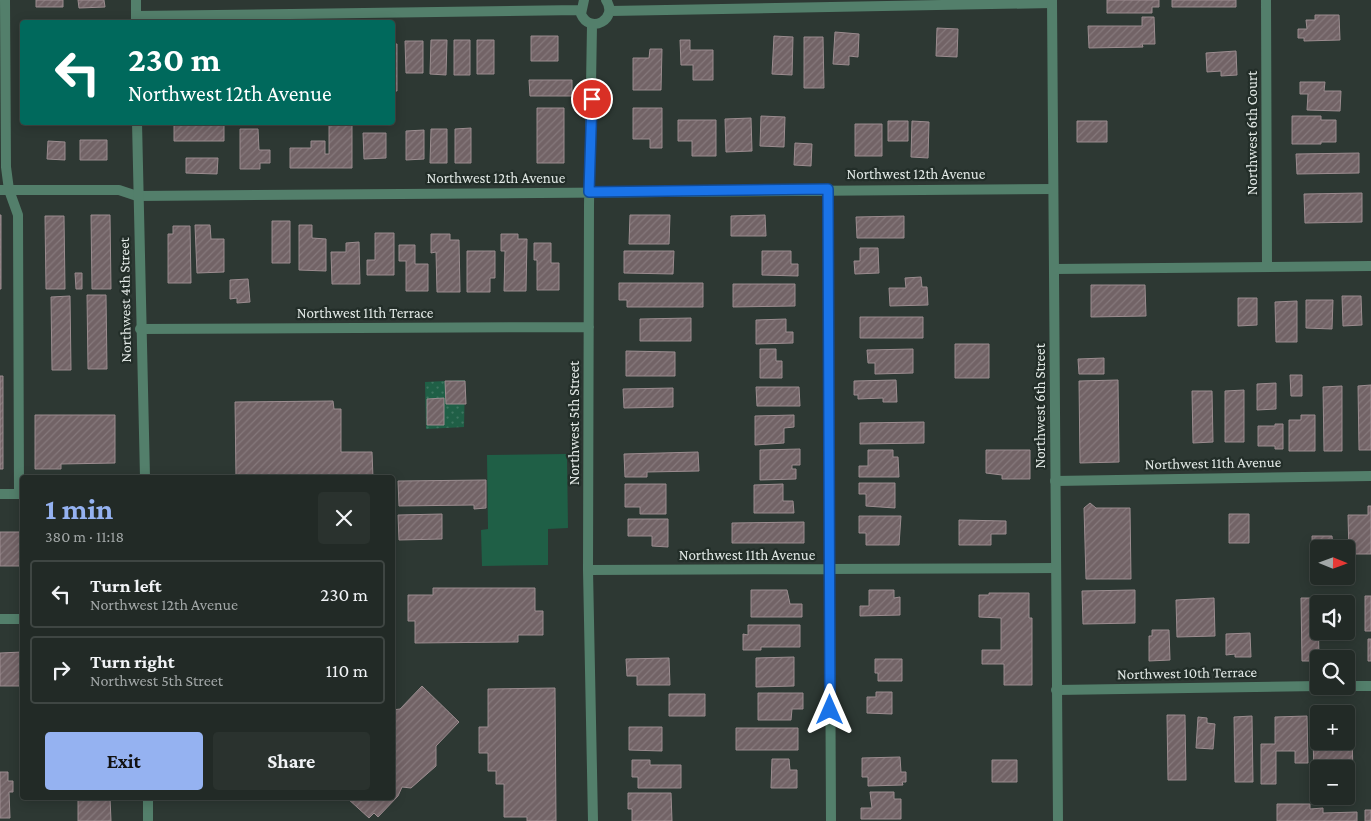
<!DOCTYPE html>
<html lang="en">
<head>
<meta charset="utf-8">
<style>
	:root { --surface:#222a26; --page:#2a322e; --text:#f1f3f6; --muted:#a2a7a7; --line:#3f4643; --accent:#95b2f1 }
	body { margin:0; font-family:"Crimson Pro",serif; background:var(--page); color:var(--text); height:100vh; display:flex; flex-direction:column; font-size:19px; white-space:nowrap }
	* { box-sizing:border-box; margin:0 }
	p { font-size:16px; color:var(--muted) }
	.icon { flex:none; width:28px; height:28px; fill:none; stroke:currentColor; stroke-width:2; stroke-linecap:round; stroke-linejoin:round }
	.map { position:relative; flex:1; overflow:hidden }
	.sheet { position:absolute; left:20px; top:475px; width:375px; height:325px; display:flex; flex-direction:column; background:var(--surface); border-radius:5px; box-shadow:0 2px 12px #0003,0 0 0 1px var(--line) }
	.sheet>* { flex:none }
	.top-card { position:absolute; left:20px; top:20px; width:375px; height:105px; border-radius:5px; box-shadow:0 2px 12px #0003,0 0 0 1px var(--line); background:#00695c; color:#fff; overflow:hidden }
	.needle { width:32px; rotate:91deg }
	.buttons { position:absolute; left:1310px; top:540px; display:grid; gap:10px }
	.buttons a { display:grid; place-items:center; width:45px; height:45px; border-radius:5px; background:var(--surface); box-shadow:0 2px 12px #0003,0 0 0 1px var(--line); font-size:25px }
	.pin { position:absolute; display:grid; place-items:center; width:42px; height:42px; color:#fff; margin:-21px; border:2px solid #fff; border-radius:50%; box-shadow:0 1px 5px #0007 }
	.me { position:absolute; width:55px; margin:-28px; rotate:0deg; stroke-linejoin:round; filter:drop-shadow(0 0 4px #0008) }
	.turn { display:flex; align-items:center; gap:18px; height:105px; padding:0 25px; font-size:22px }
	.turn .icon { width:65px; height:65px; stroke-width:2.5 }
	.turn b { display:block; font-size:35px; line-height:42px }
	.round { display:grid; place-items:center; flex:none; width:52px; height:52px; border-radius:5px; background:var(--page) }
	.headline { display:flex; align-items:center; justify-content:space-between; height:85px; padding:0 25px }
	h1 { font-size:30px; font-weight:700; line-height:38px; color:var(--accent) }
	.button { display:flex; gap:10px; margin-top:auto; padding:10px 25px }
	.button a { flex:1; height:58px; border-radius:5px; background:var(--accent); color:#111; font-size:20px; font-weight:700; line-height:58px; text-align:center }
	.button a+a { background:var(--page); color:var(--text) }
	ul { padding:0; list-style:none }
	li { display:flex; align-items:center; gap:15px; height:68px; margin:0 10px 8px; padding:0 15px; border:2px solid var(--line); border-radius:5px }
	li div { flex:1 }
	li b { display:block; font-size:19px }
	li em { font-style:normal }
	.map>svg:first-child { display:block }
</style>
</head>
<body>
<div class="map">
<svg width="1371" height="821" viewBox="0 0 1371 821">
	<defs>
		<pattern id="grass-dots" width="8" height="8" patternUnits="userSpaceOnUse" patternTransform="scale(1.25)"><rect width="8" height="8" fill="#1f5f46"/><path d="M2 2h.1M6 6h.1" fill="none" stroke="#3f7661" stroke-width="1.8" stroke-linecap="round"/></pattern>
		<pattern id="building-hatch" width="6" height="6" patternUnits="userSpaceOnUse" patternTransform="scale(1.25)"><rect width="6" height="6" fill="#726366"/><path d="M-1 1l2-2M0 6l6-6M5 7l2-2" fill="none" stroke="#86797c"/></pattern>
	</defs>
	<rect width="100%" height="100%" fill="#2d3833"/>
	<path fill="url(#grass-dots)" d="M465 380 464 427 426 429 425 382Z"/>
	<path fill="#1f5f46" d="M567 454 568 528 548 529V565L482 566 481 530 488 529 487 455Z"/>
	<path fill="url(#building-hatch)" stroke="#9b8c8f" d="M36 0H63V7H36Z
		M78 0H104L105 7 79 8Z
		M1107 0H1159V7H1152V13H1107Z
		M1172 0H1236V7H1172Z
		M1315 15H1339L1340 40 1304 41V38H1298V29H1307L1306 20H1315Z
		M1142 17H1154L1155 44H1142L1143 47 1089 48 1088 26H1142Z
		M937 28 958 29 957 57 936 56Z
		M835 32 859 34 858 57 849 56V65L833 64Z
		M531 36H558V61H531Z
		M774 36 793 37 792 75 772 74Z
		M804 37H823L824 88H804Z
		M431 40H447L446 75 430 74Z
		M454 40H470V75H454Z
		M477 40H494V74H477Z
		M680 40H690V50H713V80H693V65H681Z
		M405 41H423V73H406Z
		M392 44H397V91H392Z
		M650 49H662L661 90H633V58H649Z
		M1236 51 1237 75 1221 76V71L1207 72 1206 53Z
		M529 80H572V96H530Z
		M1300 82H1325L1324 91H1341L1340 111 1307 110 1308 94H1300Z
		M537 108H564V163H537Z
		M633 108H662V148H650V139H633Z
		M761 116 785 117 784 147 760 146Z
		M1292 116H1321V120H1336V142H1321V144H1292Z
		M751 118 752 151 726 152 725 119Z
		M678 120H716V156H692V141H678Z
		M888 121H908V141H888Z
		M912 121 929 122 928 158 911 157Z
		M1077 121H1107V142H1077Z
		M174 122H224V141H174Z
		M332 122H352V168H290V148H311V141H325V154H329V125H332Z
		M855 124H882V156H855Z
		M471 128V163H455V129Z
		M240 129H258L259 150H270V163H260V169H240Z
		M431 129H447V163H430Z
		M424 130V159L406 160V131Z
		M363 133H386V158L364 159Z
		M80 140H107V160H80Z
		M48 141 65 142V160L47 159Z
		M795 143 812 144 811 166 794 165Z
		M1359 153V173L1297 174 1296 154Z
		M186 158H218L217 174 186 173Z
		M1362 193V222L1305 223 1304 194Z
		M0 215H1V289H0Z
		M91 215H110L111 289H92Z
		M630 215H670L669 244H629Z
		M765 215 766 236H731V216Z
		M45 216H64L65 289H46Z
		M904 216V238H857L856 217Z
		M272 221H290V263H272Z
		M195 225H210L211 239H224V272L197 273Z
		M299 225H312V238L326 239V271L299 270Z
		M173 226H190L191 283H168V234H173Z
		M375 233H394V275H367V260H375Z
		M431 234H450V240H459L460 292H437L436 252 431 253Z
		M501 234H518V239H527L526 291H504L505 251H501Z
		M359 242 360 284H332L331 252H346V243Z
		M534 243H551V263H559V290H537V260H534Z
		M399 245H415V264H428V291H406V261H399Z
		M860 248H878L879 273 855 274 854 261H860Z
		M467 251H495V278H490V292H467Z
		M624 251H674L673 274 624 273Z
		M762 251H791V264H798V276L762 275Z
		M75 273H82V289H76Z
		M921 277 922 287H927L928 305 890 306 889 288H906L905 278Z
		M248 279 250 302 237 303V298L230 299V280Z
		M619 283H703V307H627V300H619Z
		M733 284H795V306L733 307Z
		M1091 285H1145L1146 316 1091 317Z
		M87 295H106L107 369H88Z
		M70 296 71 370H52L51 297Z
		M1342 296H1361L1362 325 1343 326Z
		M1238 298H1257V325L1238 326Z
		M1306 300H1333L1332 329 1306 328Z
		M1297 301V342H1276L1275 302Z
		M860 317H923V338H860Z
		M691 318V341H640V319Z
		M786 319V332H793V343L756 344V320Z
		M955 344H989V378H955Z
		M760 349H776V361H782V378H760Z
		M913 349V373L875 374V363H868L867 350Z
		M626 351 675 352V376H626Z
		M1104 358V374H1079L1078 359Z
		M1290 375H1302V396H1291Z
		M0 376H3V469H0Z
		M896 380 897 402H883V398L858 399V395H854V381Z
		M1118 380 1119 462 1080 463 1079 381Z
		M445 381H465L466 404H446Z
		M1276 383V409L1257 410V384Z
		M1371 385V450H1359L1358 386Z
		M1342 386V451H1324L1323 387Z
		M756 387H799L800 406H757Z
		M673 388V407L624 408 623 389Z
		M1244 390V442H1225V391Z
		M1192 391H1212L1213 442 1193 443Z
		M444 398V425H427V399Z
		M333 401 334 409H341V452H372L373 478H236L235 402Z
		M35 415H115V463L61 464V469H35Z
		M794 415V427L784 428V443L755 445V416Z
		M1301 415H1315V451H1289V420H1301Z
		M924 422V443L860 444V423Z
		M1275 424H1283V449H1275V446H1258V426H1275Z
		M800 449V465H792V469H796V479L760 480V450Z
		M868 450H893V457H898L899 477H859V466H868Z
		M986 450H1030V479H1002V475L986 473Z
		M698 452 699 471 647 472V477H625L624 454Z
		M486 480V508L474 509V505L399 506 398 481Z
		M859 483H895V508L866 506V494H859Z
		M625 484H666V514H640V507H625Z
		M783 484V501H793L794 513H754V485Z
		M1090 503 1096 508H1130L1131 579H1086L1084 508Z
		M1368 506H1371V554H1349L1348 515H1368Z
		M442 514V539L399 540 398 515Z
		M1229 514H1249V543H1229Z
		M859 516H901L899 545H866V533H859Z
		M628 519H668V547L652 546V536H628Z
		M959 520 1006 521V534H991V545H959Z
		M804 522V543H732V523Z
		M0 532H22V566H0Z
		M1312 536H1332L1333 549H1319V572H1313Z
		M433 588H535V611H543V635H518V642L415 643V621H408V595H433Z
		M751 590H787L790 604H802V617H751Z
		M869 590H894V598L900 597V615L860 616V606H869Z
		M1135 590V623L1083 624 1082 591Z
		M989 593H1029V618H1032V685H1004V664H982V650H1001V618L979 617V595H989Z
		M1365 596H1371V631H1365Z
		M1214 598 1215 636 1177 637 1176 600Z
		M1301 598H1318L1319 661H1302Z
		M748 625H800V647H761V650H743V634L748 635Z
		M1152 630H1169L1170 660 1149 661V636H1152Z
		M1250 633 1251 657H1235V654L1226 655V634Z
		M1368 639H1371V661H1368Z
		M22 652V686H0V653Z
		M794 657V686L756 687V658Z
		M669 658 670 685H637V676H627L626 659Z
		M875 659H902V681H878V673H875Z
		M422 686 459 722 436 746V766L411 788 402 787 398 796 378 817 374 813 369 818 347 798H392V710L400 709Z
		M555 688 556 821H527V817H504V784H496V771H488V753H479V727H488V689Z
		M876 692H892V714L867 713V697H876Z
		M758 693H803V709H792L791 720H758Z
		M669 694H705V716H669Z
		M1167 715H1185L1186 780H1168Z
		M1252 716 1253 782H1235L1234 717Z
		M1307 716 1308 763H1295V751H1276V784H1261V744H1275V717Z
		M1198 717 1207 718V723L1215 724 1213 749 1196 748Z
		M629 727H662V751L629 750Z
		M736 728H798V750H736Z
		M1346 735H1352L1353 773 1346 774V769H1319V774H1314L1313 736H1319V741H1346Z
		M900 757 901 772H906V782H902L903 785 868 786V777H862V758Z
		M772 759H789L790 770H797V788H771Z
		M632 760H650V765H681V788H638V777H632Z
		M992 760H1017V782H992Z
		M0 772H8V781H13V792H9L10 818H0Z
		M870 792H894V799H901V819H861V808H872Z
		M628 793H671L672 821H632V809H628Z
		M78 798H110L111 821H78Z
		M1277 804H1310V809L1323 808V813L1357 812V821H1277Z
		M1365 810H1371V821H1365Z"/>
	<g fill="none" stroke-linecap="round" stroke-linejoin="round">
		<path stroke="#537f6b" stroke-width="10" d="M5 0 6 167 9 190 18 215 19 494
			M584 0 581 14C590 35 619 19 606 0
			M1266 0 1267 267
			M610 11 1052 3
			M136 16 580 10
			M592 25 589 205 588 570 593 821
			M828 189 831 821
			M0 190H119L137 196 1053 189
			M1054 269 1371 266
			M140 329 589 327
			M1055 481 1371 476
			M0 494H22
			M588 570 1056 568
			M0 619H22
			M1325 686H1334
			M1346 686H1371
			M1056 690 1319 686"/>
		<path stroke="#537f6b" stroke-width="10" d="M136 0V22
			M1052 0 1058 821
			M137 122 145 478
			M148 798V821"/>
	</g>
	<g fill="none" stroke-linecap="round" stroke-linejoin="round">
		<defs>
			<path id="route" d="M592 99 589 192 828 189 830 710"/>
		</defs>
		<use href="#route" stroke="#114b97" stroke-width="12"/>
		<use href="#route" stroke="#1a73e8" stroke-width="9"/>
	</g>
	<g text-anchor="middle" stroke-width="4.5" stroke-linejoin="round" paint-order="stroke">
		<g font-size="15" fill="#e2e9e6" stroke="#232e29">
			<text transform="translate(1252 133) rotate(-90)" y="5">Northwest 6th Court</text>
			<text x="916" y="179">Northwest 12th Avenue</text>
			<text x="496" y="183">Northwest 12th Avenue</text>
			<text transform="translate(125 300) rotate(-91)" y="5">Northwest 4th Street</text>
			<text x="365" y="318">Northwest 11th Terrace</text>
			<text transform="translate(1040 406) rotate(-90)" y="5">Northwest 6th Street</text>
			<text transform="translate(574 423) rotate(-90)" y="5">Northwest 5th Street</text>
			<text transform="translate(1213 463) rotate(-1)" y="5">Northwest 11th Avenue</text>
			<text x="747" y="560">Northwest 11th Avenue</text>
			<text transform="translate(1187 673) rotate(-1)" y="5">Northwest 10th Terrace</text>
		</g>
	</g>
</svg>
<div class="buttons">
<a><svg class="needle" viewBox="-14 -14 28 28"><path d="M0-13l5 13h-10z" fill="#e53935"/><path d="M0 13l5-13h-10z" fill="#a2a7a7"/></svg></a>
<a><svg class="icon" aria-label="sound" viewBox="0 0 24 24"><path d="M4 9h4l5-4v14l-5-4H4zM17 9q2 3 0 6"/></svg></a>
<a><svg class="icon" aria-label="search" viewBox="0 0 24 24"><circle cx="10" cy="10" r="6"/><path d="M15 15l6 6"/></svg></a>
<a>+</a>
<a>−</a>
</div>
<div class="pin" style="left:592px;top:99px;background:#d93025"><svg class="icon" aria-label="arrive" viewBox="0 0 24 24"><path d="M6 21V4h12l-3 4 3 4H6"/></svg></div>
<svg class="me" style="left:830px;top:710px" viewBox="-20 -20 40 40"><path d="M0-17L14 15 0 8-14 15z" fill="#1a73e8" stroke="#fff" stroke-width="4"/></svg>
<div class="top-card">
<div class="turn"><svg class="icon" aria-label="left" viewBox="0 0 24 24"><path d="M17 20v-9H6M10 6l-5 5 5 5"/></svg><div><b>230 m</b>Northwest 12th Avenue</div></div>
</div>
<section class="sheet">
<div class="headline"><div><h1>1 min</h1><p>380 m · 11:18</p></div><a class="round"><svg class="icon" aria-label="close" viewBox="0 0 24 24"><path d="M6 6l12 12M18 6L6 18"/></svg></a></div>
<ul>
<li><svg class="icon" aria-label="left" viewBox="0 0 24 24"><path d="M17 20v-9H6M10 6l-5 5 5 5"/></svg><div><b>Turn left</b><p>Northwest 12th Avenue</p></div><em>230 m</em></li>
<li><svg class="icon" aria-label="right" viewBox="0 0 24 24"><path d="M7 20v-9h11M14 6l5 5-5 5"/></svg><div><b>Turn right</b><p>Northwest 5th Street</p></div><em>110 m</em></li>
</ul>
<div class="button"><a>Exit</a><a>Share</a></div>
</section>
</div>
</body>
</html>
